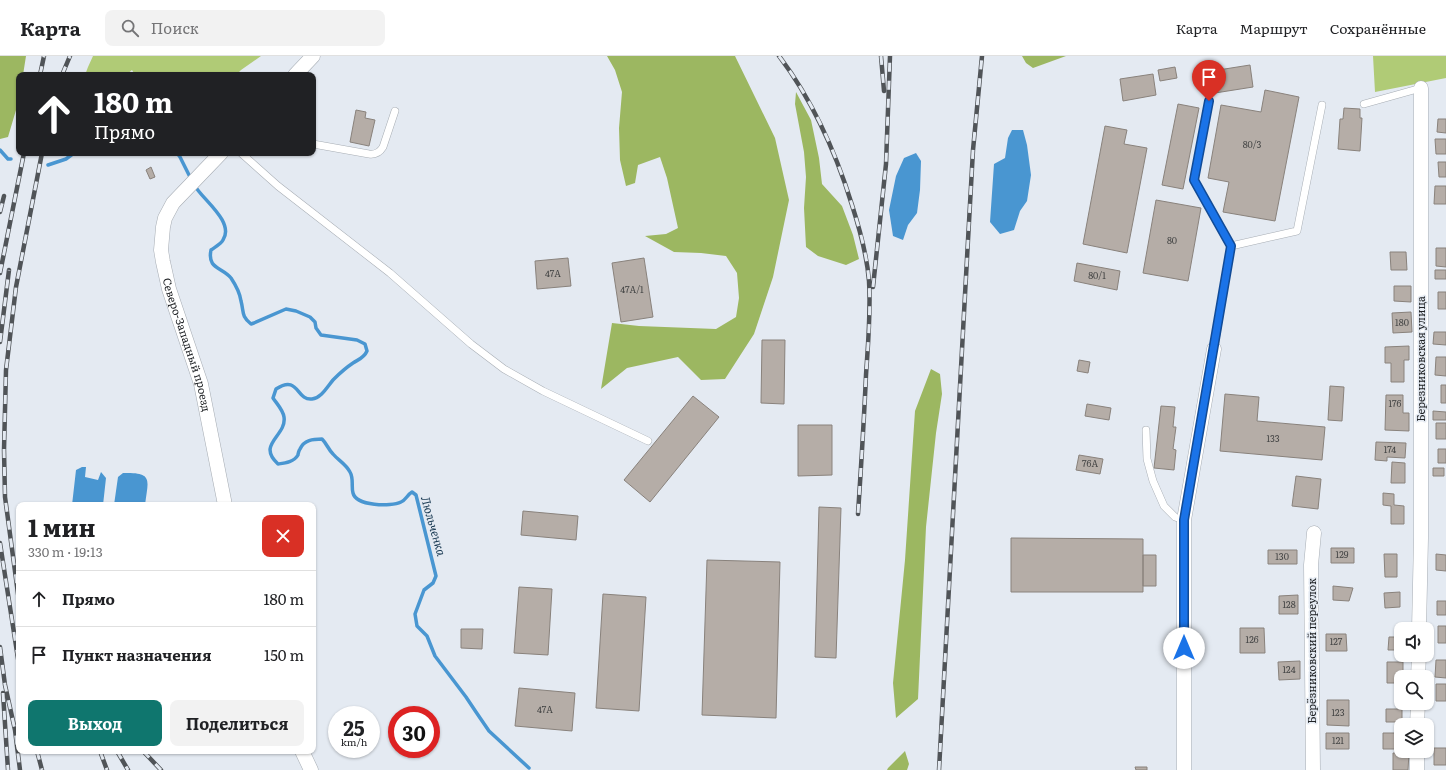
<!DOCTYPE html>
<html lang="ru">
<head>
<meta charset="utf-8">
<style>
	:root { --surface:#fff; --page:#f2f2f2; --text:#202124; --muted:#757577; --line:#e0e0e0; --accent:#0f766e }
	body { margin:0; font-family:Literata,serif; background:var(--page); color:var(--text); height:100vh; display:flex; flex-direction:column; font-size:15px; white-space:nowrap }
	* { box-sizing:border-box; margin:0 }
	p { font-size:13px; color:var(--muted) }
	.icon { flex:none; width:22px; height:22px; fill:none; stroke:currentColor; stroke-width:2; stroke-linecap:round; stroke-linejoin:round }
	.map { position:relative; flex:1; overflow:hidden }
	.sheet { position:absolute; left:16px; top:446px; width:300px; height:252px; display:flex; flex-direction:column; background:var(--surface); border-radius:8px; box-shadow:0 1px 3px #0004 }
	.sheet>* { flex:none }
	.guide { position:absolute; left:16px; top:16px; width:300px; height:84px; border-radius:8px; box-shadow:0 1px 3px #0004; background:#202124; color:#fff; overflow:hidden }
	.controls { position:absolute; left:1394px; top:566px; display:grid; gap:8px }
	.controls a { display:grid; place-items:center; width:40px; height:40px; border-radius:8px; background:var(--surface); box-shadow:0 1px 3px #0004; font-size:20px }
	.speed { position:absolute; left:328px; top:650px; display:flex; gap:8px; font-size:20px; font-weight:700; text-align:center }
	.speed>* { display:grid; place-content:center; width:52px; height:52px; border-radius:50%; background:var(--surface); box-shadow:0 1px 3px #0004; line-height:1 }
	.speed small { font-size:10px; font-weight:400 }
	.speed .limit { border:6px solid #d22; background:#fff; color:#111 }
	.pin { position:absolute; display:grid; place-items:center; width:34px; height:34px; color:#fff; margin:-41px -17px; border-radius:50% 50% 50% 0; rotate:-45deg; box-shadow:0 0 4px #0007 }
	.pin .icon { rotate:45deg }
	.me { position:absolute; width:44px; margin:-22px; rotate:0deg; stroke-linejoin:round; filter:drop-shadow(0 0 3px #0008) }
	.turn { display:flex; align-items:center; gap:14px; height:84px; padding:0 12px; font-size:18px }
	.turn .icon { width:52px; height:52px; stroke-width:2.5 }
	.turn b { display:block; font-size:28px; line-height:34px }
	.round { display:grid; place-items:center; flex:none; width:42px; height:42px; border-radius:8px; background:var(--page) }
	.summary { display:flex; align-items:center; justify-content:space-between; height:68px; padding:0 12px }
	h1 { font-size:24px; font-weight:700; line-height:30px }
	.action { display:flex; gap:8px; margin-top:auto; padding:8px 12px }
	.action a { flex:1; height:46px; border-radius:8px; background:var(--accent); color:#fff; font-size:16px; font-weight:700; line-height:46px; text-align:center }
	.action a+a { background:var(--page); color:var(--text) }
	ul { padding:0; list-style:none }
	li { display:flex; align-items:center; gap:12px; height:56px; padding:0 12px; border-top:1px solid var(--line) }
	li div { flex:1 }
	li b { display:block; font-size:15px }
	li em { font-style:normal }
	header { display:flex; align-items:center; gap:24px; box-sizing:border-box; height:56px; padding:0 20px; background:var(--surface); border-bottom:1px solid var(--line) }
	header strong { font-size:19px }
	nav { display:flex; gap:22px; margin-inline-start:auto; font-size:14px }
	.search { width:280px; height:36px; background:var(--page); display:flex; align-items:center; gap:10px; box-sizing:border-box; padding:0 14px; border-radius:8px; color:var(--muted); font-size:15px }
	.map>svg:first-child { display:block }
</style>
</head>
<body>
<header>
<strong>Карта</strong>
<div class="search"><svg class="icon" aria-label="search" viewBox="0 0 24 24"><circle cx="10" cy="10" r="6"/><path d="M15 15l6 6"/></svg>Поиск</div>
<nav><a>Карта</a><a>Маршрут</a><a>Сохранённые</a></nav>
</header>
<div class="map">
<svg width="1446" height="714" viewBox="0 0 1446 714">
	<rect width="100%" height="100%" fill="#e4eaf2"/>
	<path fill="#b0cb76" d="M93 0H261L241 14 236 19H135L132 14 126 19H85L88 11Z
		M1373 0H1446V22L1375 36Z"/>
	<path fill="#9cb761" d="M0 0H26L23 19H19V44L8 81 0 83Z
		M607 0H735L775 82 789 144 773 221 754 278 725 323 701 324 678 301 627 312 601 333 612 267 639 270 716 273 736 261 739 242 737 217 726 200 701 197 674 196 645 180 666 178 678 172 667 122 660 101 638 109 635 127 626 130 620 104 619 72 622 36 615 14Z
		M1022 0H1066L1033 12 1026 7Z
		M796 36 811 64 819 102 822 128 842 150 853 179 859 203 846 209 818 200 806 191 804 152 806 121 804 96 795 48Z
		M931 313 940 318 942 338 936 377 926 471 918 643 896 662 893 627 905 504 915 355Z
		M905 695 909 708 907 714H887L888 712Z"/>
	<path fill="#4996d1" d="M1012 74H1023L1027 89 1031 119 1027 145 1020 155 1014 174 1000 178 990 166 994 108 1005 102 1008 82Z
		M916 97 921 105 920 134 917 157 908 169 903 184 893 180 889 154 896 120 904 102Z
		M82 411H86L85 421 98 424 101 416 106 422 103 449H72L76 414Z
		M123 417C154 416 148 424 145 449H114L118 421Z"/>
	<g fill="none" stroke-linecap="round" stroke-linejoin="round">
		<path stroke="#4996d1" stroke-width="3.5" d="M0 94 8 103H11
			M177 97 180 101 191 123
			M48 109 66 103 74 97
			M195 130C202 143 235 166 223 184 221 188 215 191 211 194 207 213 222 211 231 222 235 228 240 238 241 245 244 256 241 260 251 268L254 267 286 253 296 255 310 261 315 266 316 272 321 279 357 284 365 288 367 295C364 302 359 303 353 307 347 311 340 317 334 323 328 329 322 342 312 343 296 345 299 318 276 333L273 342C277 348 283 354 284 361 287 380 256 388 278 408 285 407 294 406 298 399 298 398 299 394 300 393 304 384 313 383 322 383 327 388 328 393 333 398 338 404 346 408 350 416 354 423 351 430 353 437 356 450 391 451 401 446 406 444 407 439 412 436L416 439 436 520 433 527 424 534 415 558 417 570 427 580 435 600 466 641 476 656 489 675 529 712"/>
	</g>
	<path fill="#b5ada7" stroke="#89827c" d="M1250 9 1253 31 1215 37 1212 15Z
		M1175 11 1177 22 1160 25 1158 14Z
		M1153 18 1156 39 1123 45 1120 23Z
		M1265 34 1299 41 1275 165 1223 156 1229 126 1208 122 1221 49 1261 56Z
		M1178 48 1199 52 1183 133 1162 129Z
		M1344 52 1360 53V62H1362L1360 95 1338 93 1340 63H1343Z
		M356 54 366 56 365 62 375 64 369 90 350 86Z
		M1438 63H1446V77L1437 76Z
		M1105 70 1127 74 1124 88 1147 92 1127 197 1083 188Z
		M1435 83H1446V98H1436Z
		M1438 106H1446V121H1439Z
		M151 111 155 121 150 123 146 114Z
		M1435 130H1446V148H1434Z
		M1156 144 1201 152 1188 225 1143 217Z
		M1436 192H1446V211L1436 210Z
		M1390 196H1406L1407 214H1391Z
		M568 202 571 230 537 233 535 205Z
		M644 202 653 261 621 266 612 207Z
		M1077 207 1120 215 1117 234 1074 225Z
		M1435 214H1446V223H1435Z
		M1394 230H1411V246L1394 245Z
		M1438 236H1446V253H1438Z
		M1411 256 1412 276 1393 277 1392 257Z
		M1434 276H1446V289L1433 288Z
		M762 284H785L784 348 761 347Z
		M1409 290V304H1404V326H1391V307H1385V291Z
		M1436 301H1446V320L1435 319Z
		M1079 304 1090 306 1088 317 1077 315Z
		M1441 329H1446V347H1441Z
		M1330 330 1344 331 1342 365 1328 364Z
		M1225 338 1259 341 1257 365 1325 371 1322 404 1220 395Z
		M1386 339H1403V357H1409V375L1385 374Z
		M693 340 719 361 650 446 624 424Z
		M1087 348 1111 352 1109 364 1085 360Z
		M1161 350 1175 351 1173 371H1176L1173 393 1176 394 1174 414 1154 412Z
		M1433 355 1446 356V364H1433Z
		M1436 367H1446V383H1436Z
		M798 369H832V419L798 420Z
		M1376 386 1406 387 1405 402 1387 401V405L1375 404Z
		M1438 393H1446V407H1438Z
		M1079 399 1103 403 1100 418 1076 414Z
		M1392 406 1405 407V427H1391Z
		M1433 412H1444V420H1433Z
		M1296 420 1321 423 1318 453 1292 450Z
		M1383 437 1394 438V449L1404 450V468H1391V450L1383 449Z
		M819 451 841 452 836 602 815 601Z
		M523 455 578 460 576 484 521 479Z
		M1011 482 1143 483V536H1011Z
		M1331 492H1354V507H1331Z
		M1268 494H1297V508H1268Z
		M1384 498H1397V521H1385Z
		M1436 498 1446 499V515L1436 514Z
		M1143 499H1156V530H1143Z
		M707 504 780 506 776 662 702 659Z
		M1333 530 1353 532 1349 545 1333 544Z
		M519 531 552 533 548 599 514 597Z
		M1400 536V551L1385 552 1384 537Z
		M603 538 646 541 639 655 596 652Z
		M1298 539V558H1279V540Z
		M1437 545H1446V559H1437Z
		M1438 570H1446V587H1438Z
		M1240 572H1264L1265 597H1240Z
		M461 573H483L482 593 461 592Z
		M1326 578H1346L1347 595H1326Z
		M1389 581H1401V594H1388Z
		M1436 604H1446V622L1435 621Z
		M1300 605V623L1279 624 1278 606Z
		M1387 606H1403V621H1401V627H1387Z
		M1436 628H1446V645H1436Z
		M519 632 575 637 572 675 515 670Z
		M1327 644H1349V670L1327 669Z
		M1386 653H1402V666H1386Z
		M1326 677H1349V693H1326Z
		M1383 677H1401V693H1383Z
		M1434 692H1446V709H1434Z
		M1393 697H1409L1408 714H1393Z
		M1135 711H1147V714H1136Z"/>
	<g fill="none" stroke-linecap="round" stroke-linejoin="round">
		<defs>
			<path id="service" d="M1209 45 1194 124 1231 190 1214 293
				M1364 48 1421 32
				M313 88 369 98C376 99 380 96 383 91L395 55
				M241 97 278 130 390 217 471 288 504 313 543 335 648 385
				M1231 190 1297 175 1322 49
				M1146 374 1147 403 1153 425 1164 450 1175 461 1184 464"/>
			<g id="minor">
				<path d="M295 19 313 0"/>
				<path id="s1" d="M221 97 173 147 165 162 163 171 161 194 163 206 169 233 201 328 225 449"/>
				<path d="M1419 573 1421 482V32"/>
				<path d="M1418 621 1419 599"/>
				<path d="M1417 669 1418 647"/>
				<path d="M302 695 311 714"/>
				<path d="M1184 714V464L1214 293"/>
				<path d="M1313 714 1311 509 1314 477"/>
				<path d="M1417 714V695"/>
			</g>
		</defs>
		<use href="#service" stroke="#a7adb4" stroke-width="8"/>
		<use href="#minor" stroke="#a7adb4" stroke-width="15"/>
		<use href="#service" stroke="#fff" stroke-width="7"/>
		<use href="#minor" stroke="#fff" stroke-width="14"/>
		<defs>
			<path id="rail" d="M779 0C813 45 835 94 852 149 860 174 867 199 869 225 871 256 868 288 866 319 864 365 861 412 858 458
				M881 0 884 35
				M40 19 44 0
				M62 19 70 0
				M0 156 4 140
				M0 217 24 97
				M873 231 886 108 890 0
				M0 286 9 214
				M0 487 19 609
				M19 545 5 441 4 394 6 314 16 231 42 97
				M0 591 5 629 15 674 20 714
				M3 637 8 714
				M37 695 42 714
				M100 695 107 714
				M117 695 128 714
				M143 695 161 714
				M939 714 968 184 973 94 982 0"/>
		</defs>
		<use href="#rail" stroke="#505458" stroke-width="4.5"/>
		<use href="#rail" stroke="#e4eaf2" stroke-width="3" stroke-dasharray="9" stroke-linecap="butt"/>
	</g>
	<g fill="none" stroke-linecap="round" stroke-linejoin="round">
		<defs>
			<path id="route" d="M1184 592V464L1231 190 1194 124 1209 45"/>
		</defs>
		<use href="#route" stroke="#114b97" stroke-width="10"/>
		<use href="#route" stroke="#1a73e8" stroke-width="7"/>
	</g>
	<g text-anchor="middle" stroke-width="3" stroke-linejoin="round" paint-order="stroke">
		<g font-size="9" fill="#454646">
			<text x="1252" y="92">80/3</text>
			<text x="1172" y="188">80</text>
			<text x="553" y="221">47А</text>
			<text x="1097" y="223">80/1</text>
			<text x="632" y="237">47А/1</text>
			<text x="1402" y="270">180</text>
			<text x="1395" y="351">176</text>
			<text x="1273" y="386">133</text>
			<text x="1390" y="397">174</text>
			<text x="1090" y="411">76А</text>
			<text x="1342" y="502">129</text>
			<text x="1282" y="504">130</text>
			<text x="1289" y="552">128</text>
			<text x="1252" y="587">126</text>
			<text x="1336" y="589">127</text>
			<text x="1289" y="617">124</text>
			<text x="545" y="657">47А</text>
			<text x="1338" y="660">123</text>
			<text x="1338" y="688">121</text>
		</g>
		<g font-size="11" fill="#202326" stroke="#e4eaf2">
			<text dy="4" stroke="none"><textPath href="#s1" startOffset="217">Северо-Западный проезд</textPath></text>
			<text transform="translate(1421 303) rotate(-90)" y="4">Березниковская улица</text>
			<text transform="translate(1312 595) rotate(-90)" y="4">Берёзниковский переулок</text>
		</g>
		<g font-size="12" font-style="italic" fill="#1b3b54" stroke="#e4eaf2">
			<text transform="translate(433 470) rotate(74)" y="4">Люльченка</text>
		</g>
	</g>
</svg>
<div class="controls">
<a><svg class="icon" aria-label="sound" viewBox="0 0 24 24"><path d="M4 9h4l5-4v14l-5-4H4zM17 9q2 3 0 6"/></svg></a>
<a><svg class="icon" aria-label="search" viewBox="0 0 24 24"><circle cx="10" cy="10" r="6"/><path d="M15 15l6 6"/></svg></a>
<a><svg class="icon" aria-label="layers" viewBox="0 0 24 24"><path d="M12 4l9 5-9 5-9-5zM3 14l9 5 9-5"/></svg></a>
</div>
<div class="speed"><div>25<small>km/h</small></div><div class="limit">30</div></div>
<div class="pin" style="left:1209px;top:45px;background:#d93025"><svg class="icon" aria-label="arrive" viewBox="0 0 24 24"><path d="M6 21V4h12l-3 4 3 4H6"/></svg></div>
<svg class="me" style="left:1184px;top:592px" viewBox="-20 -20 40 40"><circle r="19" fill="#fff"/><path d="M0-13L10 11 0 6-10 11z" fill="#1a73e8"/></svg>
<div class="guide">
<div class="turn"><svg class="icon" aria-label="ahead" viewBox="0 0 24 24"><path d="M12 20V5M6 11l6-6 6 6"/></svg><div><b>180 m</b>Прямо</div></div>
</div>
<section class="sheet">
<div class="summary"><div><h1>1 мин</h1><p>330 m · 19:13</p></div><a class="round" style="background:#d93025;color:#fff"><svg class="icon" aria-label="close" viewBox="0 0 24 24"><path d="M6 6l12 12M18 6L6 18"/></svg></a></div>
<ul>
<li><svg class="icon" aria-label="ahead" viewBox="0 0 24 24"><path d="M12 20V5M6 11l6-6 6 6"/></svg><div><b>Прямо</b></div><em>180 m</em></li>
<li><svg class="icon" aria-label="arrive" viewBox="0 0 24 24"><path d="M6 21V4h12l-3 4 3 4H6"/></svg><div><b>Пункт назначения</b></div><em>150 m</em></li>
</ul>
<div class="action"><a>Выход</a><a>Поделиться</a></div>
</section>
</div>
</body>
</html>
